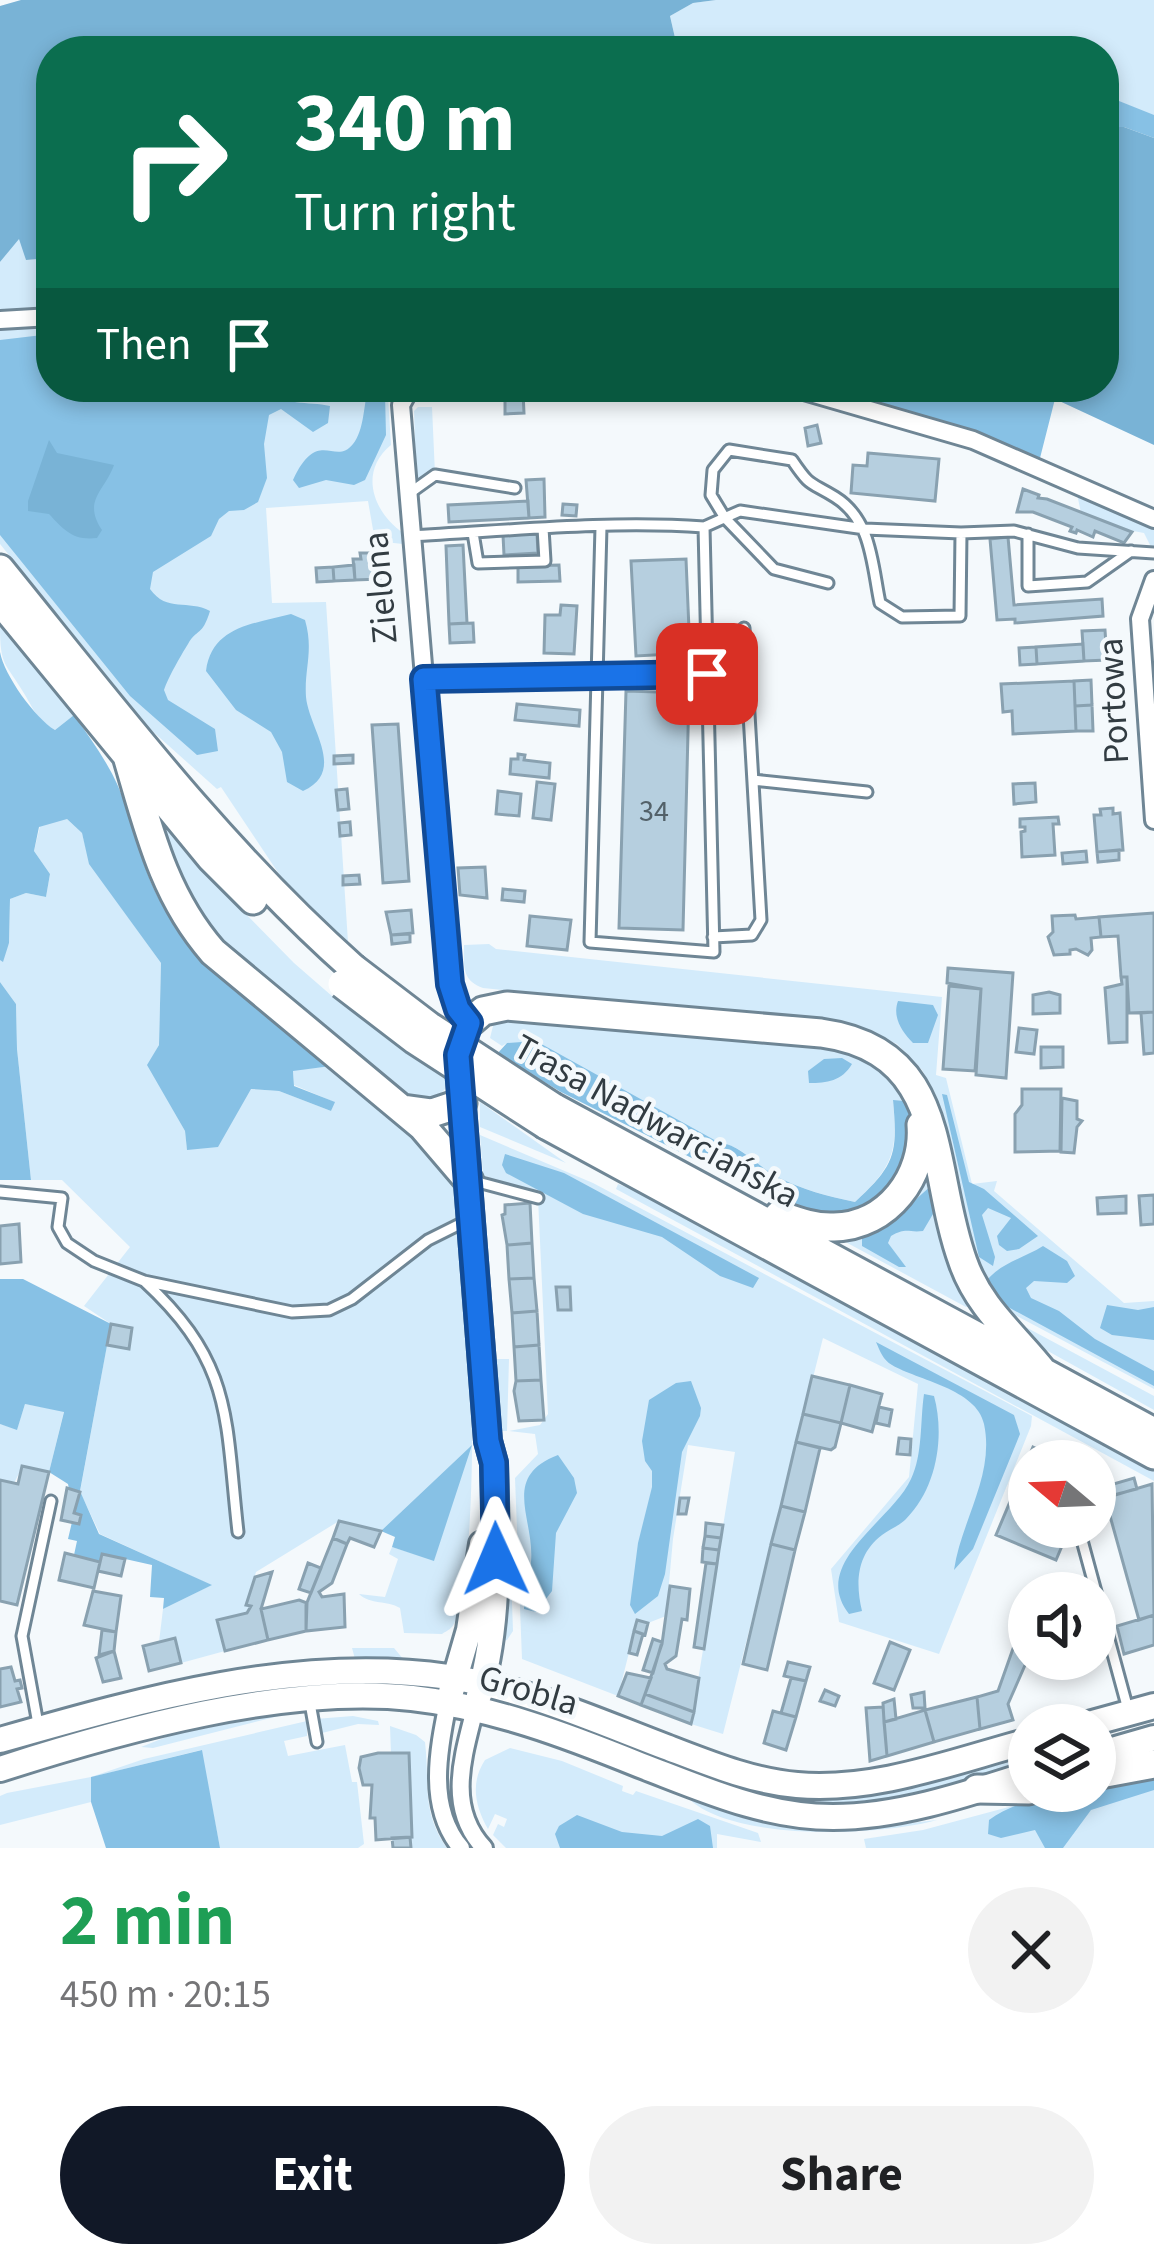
<!DOCTYPE html>
<html lang="en">
<head>
<meta charset="utf-8">
<style>
	:root { --surface:#fff; --page:#f2f2f2; --text:#202124; --muted:#757577; --accent:#111827 }
	body { margin:0; font-family:"Source Sans 3",sans-serif; background:var(--page); color:var(--text); height:100vh; display:flex; flex-direction:column; font-size:45px; white-space:nowrap }
	* { box-sizing:border-box; margin:0 }
	p { font-size:39px; color:var(--muted) }
	.icon { flex:none; width:66px; height:66px; fill:none; stroke:currentColor; stroke-width:2; stroke-linecap:round; stroke-linejoin:round }
	.map { position:relative; height:1848px; overflow:hidden }
	.drawer { display:flex; flex-direction:column; background:var(--surface); flex:1 }
	.drawer>* { flex:none }
	.guide { position:absolute; left:36px; top:36px; width:1083px; height:366px; border-radius:48px; box-shadow:0 6px 18px #0003; background:#0b6e4f; color:#fff; overflow:hidden }
	.needle { width:78px; rotate:289deg }
	.tools { position:absolute; left:1008px; top:1440px; display:grid; gap:24px }
	.tools a { display:grid; place-items:center; width:108px; height:108px; border-radius:50%; background:var(--surface); box-shadow:0 6px 18px #0003; font-size:60px }
	.pin { position:absolute; display:grid; place-items:center; width:102px; height:102px; color:#fff; margin:-51px; border-radius:24px; box-shadow:0 6px 18px #0006 }
	.me { position:absolute; width:132px; margin:-66px; rotate:359deg; stroke-linejoin:round; filter:drop-shadow(0 0 9px #0008) }
	.turn { display:flex; align-items:center; gap:42px; height:252px; padding:0 60px; font-size:54px }
	.turn .icon { width:156px; height:156px; stroke-width:2.5 }
	.turn b { display:block; font-size:84px; line-height:102px }
	.then { display:flex; align-items:center; height:114px; padding:0 60px; background:#0003; gap:24px; font-size:45px }
	.round { display:grid; place-items:center; flex:none; width:126px; height:126px; border-radius:63px; background:var(--page) }
	.head { display:flex; align-items:center; justify-content:space-between; height:204px; padding:0 60px }
	h1 { font-size:72px; font-weight:700; line-height:90px; color:#1e9e55 }
	.action { display:flex; gap:24px; margin-top:auto; padding:24px 60px }
	.action a { flex:1; height:138px; border-radius:72px; background:var(--accent); color:#fff; font-size:48px; font-weight:700; line-height:138px; text-align:center }
	.action a+a { background:var(--page); color:var(--text) }
	.map>svg:first-child { display:block }
</style>
</head>
<body>
<div class="map">
<svg width="1154" height="1848" viewBox="0 0 1154 1848">
	<rect width="100%" height="100%" fill="#f4f9fc"/>
	<path fill="#d3ebfb" d="M716 0H1154V122L1104 119V51H678L670 16 693 3Z
		M18 239H22L26 260 51 258V387H407L388 396 391 445C359 471 372 511 403 533V544L375 541 368 501 266 508 272 603 326 602 348 942 285 883 221 787 217 789 150 729 0 544V262Z
		M418 407H432L435 474 421 481 416 476 414 411Z
		M1076 489 1154 523V553L1144 533 1117 528 1081 513Z
		M0 625 74 715 55 730C37 719 35 712 25 695 5 661 0 668 0 625Z
		M66 818 82 833 90 864 161 963 159 1045 148 1065 185 1131 187 1149 218 1146 250 1089 279 1091 331 1111 334 1102 294 1085 293 1070 331 1066C361 1091 429 1136 447 1169 477 1223 481 1563 455 1622 452 1629 448 1630 442 1634L404 1633 400 1608C387 1600 371 1605 359 1594L385 1597 398 1559 389 1554 392 1547 434 1560 470 1447 381 1531 339 1521 256 1572 246 1604 251 1606 247 1613 217 1621 225 1651 181 1663 175 1639 159 1642 163 1609 211 1585 100 1534 80 1492 107 1345 128 1349 132 1329 111 1324 84 1306 130 1247 62 1180H31L17 1049 16 1004 0 982V960L9 943 10 899 26 893 46 897 50 874 34 851 40 826Z
		M162 824 187 850 186 853 294 963 340 1003 445 1079V1089L429 1106 411 1102 206 929 157 826Z
		M489 944 496 949 942 997 936 1075 946 1078 972 1184 997 1181 994 1191 1124 1303 1154 1301V1389L1004 1309 980 1273 934 1092 922 1070 897 1044 848 1024 483 988C461 980 464 965 464 945Z
		M495 1018 855 1049 897 1080 904 1101H893C898 1152 893 1167 855 1202 829 1196 802 1190 778 1177 756 1166 744 1146 718 1142L507 1043 502 1046 490 1038Z
		M480 1102 566 1163 480 1127Z
		M480 1135 593 1183 1032 1416 1031 1426 939 1654 839 1622 831 1569 909 1477 918 1384 823 1338 723 1734 691 1724 735 1452 688 1445 673 1539 666 1616 648 1623 637 1621 618 1696 522 1659 515 1478 538 1454 535 1434 509 1431 540 1425 548 1414 538 1198 483 1175Z
		M929 1155 973 1304 966 1307 840 1239Z
		M618 1184 667 1203 1154 1465V1481L616 1189Z
		M996 1307 1020 1324 1154 1396V1410L1019 1335Z
		M495 1359H509L507 1431H497Z
		M25 1404 64 1411 49 1472 23 1466 14 1483 0 1480V1424L17 1429Z
		M503 1454 507 1459 513 1631 507 1640 498 1642Z
		M352 1648H394L404 1660 355 1659Z
		M529 1707 748 1787 1029 1752V1764L876 1802 810 1805 754 1796 528 1711Z
		M302 1710 153 1748 141 1747 174 1734Z
		M353 1716 378 1721 379 1725 358 1724 322 1733 315 1719Z
		M307 1721V1736L284 1741 288 1756 345 1745 352 1782H357L364 1844 358 1848H220L201 1750 92 1777 91 1802 0 1825V1796L7 1793 91 1777 144 1759Z
		M390 1726 416 1735 425 1742C430 1785 421 1811 447 1848H411L409 1753 391 1754Z
		M510 1748 562 1761 623 1786 622 1791 633 1795 636 1791 758 1833 761 1842 717 1834V1848H506L493 1835 498 1824 504 1827 507 1819 495 1814 488 1829C475 1806 470 1783 485 1760Z
		M1154 1775V1848H866L864 1839 923 1830 1057 1794 1095 1791Z
		M688 1798 795 1826 867 1828 937 1820C880 1836 733 1842 688 1798Z"/>
	<path fill="#87c1e5" d="M1104 95 1154 115V138L1124 127H1104Z
		M51 334V387H268C283 407 308 401 330 406L328 423 313 432 281 409 269 415 264 444 267 478 258 502 244 510 229 511 219 519 211 536 153 572 150 589C167 613 188 599 210 611 202 637 197 628 188 644 181 655 168 678 164 690L168 700 215 729 218 751 197 755 130 696 0 535V340Z
		M368 387H392L385 394 386 435 365 480 354 485 326 480 299 488 293 480C318 426 335 467 353 444 364 431 364 404 368 387Z
		M865 387H1019L1055 399 1040 458 861 400Z
		M291 614 305 620C314 651 304 669 306 697 309 729 347 771 303 791L287 782 282 752 271 732 236 710 206 671C212 626 254 624 291 614Z
		M0 652C4 675 35 718 55 730L74 715C90 738 107 761 118 786 133 820 139 858 155 891 191 966 269 1014 331 1066L293 1071 294 1086 335 1102 331 1111 279 1091 251 1089 218 1147 187 1150 185 1131 147 1065 159 1045 161 963 89 864 82 833 67 819 39 827 34 851 50 874 46 897 26 893 10 899 9 943 3 962 0 960Z
		M0 982 16 1004 17 1049 31 1180H0Z
		M898 1001 933 1005 938 1015 928 1043H913C902 1032 892 1017 898 1001Z
		M536 1041 718 1142C743 1146 755 1165 778 1177 802 1190 828 1196 855 1202 895 1165 898 1154 893 1100L904 1101 910 1110V1152L893 1187 871 1205 846 1216 783 1204 561 1092 497 1054 507 1043Z
		M842 1058 852 1064C842 1081 827 1083 809 1083L808 1071 824 1059Z
		M942 1094 947 1095 969 1182 984 1189 1038 1236 1019 1249 1007 1251 999 1245 997 1236 1011 1218 988 1208 982 1215 995 1257 993 1266 979 1257Z
		M505 1154 564 1173 759 1278 753 1288 720 1276 662 1237 583 1214 506 1173 502 1165Z
		M932 1185 933 1214 923 1231C908 1233 907 1227 891 1236L888 1243 906 1267H899L862 1246V1234L896 1217Z
		M1043 1246 1067 1261 1075 1276 1067 1283 1034 1281 1026 1288 1031 1298 1059 1311 1095 1339 1154 1371V1386L1008 1307 993 1292 988 1279C1003 1262 1024 1258 1043 1246Z
		M0 1279H23L111 1324 80 1491 99 1534 212 1585 163 1609 164 1598 150 1597 152 1565 103 1554 100 1562 74 1555 77 1541 68 1539 72 1522 79 1524 81 1516 74 1513 68 1484 49 1472 64 1412 25 1404 17 1430 0 1424Z
		M1107 1305 1138 1310 1154 1307V1340L1112 1335 1100 1328Z
		M876 1342 1014 1415 1020 1434 973 1549 954 1570C961 1521 995 1475 984 1424 977 1389 917 1380 892 1365 883 1360 880 1351 876 1342Z
		M691 1381 701 1408 700 1416 682 1452 665 1574 658 1596 635 1614 630 1605 638 1543 652 1487V1471L645 1461 642 1441 649 1400 676 1383Z
		M924 1394 934 1396C945 1436 937 1488 906 1519 899 1526 890 1529 882 1535 857 1554 855 1582 862 1611L849 1614C809 1563 892 1521 911 1479 923 1454 920 1421 924 1394Z
		M472 1445 434 1561 392 1547 395 1537 381 1531Z
		M558 1455 574 1478 577 1493 556 1533 552 1591 536 1612 524 1609C524 1592 530 1578 531 1562 535 1519 500 1477 558 1455Z
		M202 1750 220 1848H106L91 1802V1777Z
		M1154 1777V1790L1091 1810 1063 1848H1045L1035 1830 1001 1838 988 1834 989 1820C1017 1800 1061 1791 1095 1791V1787Z
		M577 1815 622 1832 662 1836 698 1819 710 1826 713 1848H560L555 1834 559 1826Z"/>
	<path fill="#79b3d6" d="M21 0H716L693 3 670 16 678 51H51V258L26 260 19 239 0 262V6Z
		M1104 127H1124L1154 138V445L1055 399 1019 387H1104Z
		M49 440 57 453 114 465C105 491 82 500 102 530L97 538C73 541 64 530 49 514L28 511V501Z"/>
	<path fill="#b6cfdf" stroke="#89a1b0" stroke-width="3" d="M505 392H523L524 413 505 414Z
		M817 425 821 443 808 446 805 428Z
		M868 453 939 459 935 501 851 493 853 465 867 466Z
		M544 479 545 517 529 518 526 480Z
		M1023 489 1039 495 1038 498 1047 499 1132 532 1124 543 1095 531 1093 537 1077 530 1076 533 1070 531 1072 527 1033 512H1017Z
		M528 501 529 518 449 522 448 505Z
		M563 504 577 505 576 516 562 515Z
		M537 534 538 553 504 555 503 535Z
		M1008 537 1014 605 1102 599 1103 616 1015 623V619L997 620 990 539Z
		M463 545 467 623 449 624 446 546Z
		M360 553H373V558H378L380 579 355 580 353 559H361Z
		M686 559 690 653 636 656 631 561Z
		M354 565 355 580 334 581 333 567Z
		M559 565 560 581 518 582V566Z
		M333 567 334 581 317 582 316 568Z
		M561 605 577 606 574 654 544 653 545 615H560Z
		M473 623 474 642 450 643 449 624Z
		M1105 630 1107 660 1084 661 1082 631Z
		M1083 644 1084 661 1037 664 1036 647Z
		M1036 647 1037 664 1020 665 1019 648Z
		M1091 680 1092 705 1075 706 1074 681Z
		M1074 681 1076 731 1013 734 1012 711 1003 712 1001 684Z
		M626 691 689 693 683 930 619 928Z
		M517 704 580 710 579 726 515 720Z
		M1092 705 1093 731H1076L1075 706Z
		M398 724 409 881 383 883 372 725Z
		M518 754 525 755 524 760 550 763 549 778 510 774 511 759H518Z
		M353 755V763L334 764V756Z
		M537 782 555 784 551 820 533 818Z
		M1035 783 1036 802 1014 804 1013 784Z
		M347 789 349 809 338 810 336 790Z
		M498 791 521 794 519 816 496 814Z
		M1113 808V814L1120 813 1123 850 1097 852 1094 815H1101L1100 809Z
		M1058 817 1059 824H1053L1055 855 1022 857 1021 832 1025 831V827H1020V819Z
		M350 822 351 835 340 836 339 823Z
		M1119 850V860L1098 862 1097 852Z
		M1086 851 1087 862 1063 864 1062 853Z
		M485 867 487 898 460 895 458 868Z
		M359 875 360 884 343 885V876Z
		M503 889 525 891 524 902 502 900Z
		M411 910 413 933 391 935 386 912Z
		M1154 913V1012L1129 1013 1127 977H1121L1118 936 1101 937 1099 917Z
		M1075 915 1076 919 1099 917 1101 937 1091 938 1092 950 1088 955 1076 949 1070 950V954L1054 955 1048 937 1053 932 1052 916Z
		M530 916 571 920 567 950 527 946Z
		M410 934V942L392 944 391 935Z
		M948 968 1013 973 1006 1078 976 1075 981 989 947 983Z
		M1121 977H1127V1042L1109 1043 1105 988 1122 984Z
		M949 986 981 989 975 1071 943 1069Z
		M1049 992 1060 995V1013L1033 1014V995Z
		M1154 1012V1053L1144 1054 1141 1013Z
		M1019 1028 1037 1030 1034 1054 1016 1052Z
		M1041 1047H1063V1067L1041 1068Z
		M1022 1089H1061L1060 1151 1015 1152V1114L1022 1105Z
		M1062 1098 1077 1101V1119L1082 1121 1077 1127 1074 1153 1061 1152Z
		M1154 1195V1224L1141 1225 1139 1196Z
		M1126 1196V1213L1098 1214 1097 1198Z
		M530 1203 532 1243 507 1245 502 1215 505 1214V1205Z
		M19 1224 21 1262 0 1264V1226Z
		M532 1243 534 1278 509 1279 507 1245Z
		M534 1278 537 1311 512 1313 509 1279Z
		M556 1287H570L571 1310H558Z
		M537 1311 539 1345 514 1347 512 1313Z
		M111 1324 132 1328 129 1349 107 1345Z
		M539 1345 541 1380 516 1381 514 1347Z
		M812 1376 850 1385 841 1423 803 1414Z
		M541 1380 544 1420 519 1421 514 1391 516 1381Z
		M850 1385 882 1394 872 1432 841 1423Z
		M879 1407 892 1410 889 1426 876 1423Z
		M803 1414 841 1423 835 1447 831 1450 796 1442Z
		M899 1438 911 1439 910 1455 897 1454Z
		M796 1442 820 1448 805 1512 781 1506Z
		M1033 1447 1065 1461H1029V1527H1070L1056 1560 996 1535Z
		M22 1466 49 1472 17 1605 0 1601V1480L18 1484Z
		M1134 1478 1137 1489 1106 1497 1103 1487Z
		M1152 1484 1154 1615 1139 1620 1105 1498Z
		M67 1488 80 1492 74 1513 81 1515 79 1524 61 1520Z
		M680 1498H689L686 1514H678Z
		M781 1506 805 1512 795 1550 771 1544Z
		M339 1521 381 1531 374 1547 350 1538 347 1544 333 1538Z
		M706 1523 723 1525 721 1538 705 1536Z
		M705 1536 721 1538 719 1550 703 1548Z
		M333 1538 347 1544 332 1583 319 1592 322 1597 344 1594 345 1627 306 1631V1605Z
		M771 1544 795 1550 767 1670 743 1664Z
		M703 1548 719 1550 717 1564 702 1562Z
		M65 1553 100 1562 94 1588 59 1580Z
		M102 1554 125 1559 121 1576 98 1571Z
		M308 1563 321 1568 311 1593 299 1589Z
		M706 1563 717 1564 704 1649 694 1647Z
		M272 1572 261 1609 268 1640 225 1651 217 1620 247 1613 251 1606 246 1605 255 1577Z
		M670 1586 690 1589 687 1620 682 1619 676 1656 665 1664 667 1669 699 1678 694 1712 645 1694 662 1644Z
		M93 1591 121 1596 116 1632 84 1625Z
		M299 1600 307 1603 306 1631 268 1640 261 1609Z
		M1154 1615V1645L1124 1654 1117 1626Z
		M637 1620 648 1623 645 1635 634 1631Z
		M102 1630 116 1632 114 1651 99 1655Z
		M634 1631 643 1634 637 1655 629 1653Z
		M175 1638 181 1663 149 1671 143 1646Z
		M653 1639 662 1642 653 1673 643 1670Z
		M890 1642 910 1650 894 1690 874 1683Z
		M1015 1643 1029 1649V1656L1008 1704 1013 1720 980 1729 977 1697 998 1691Z
		M114 1651 121 1678 103 1682 96 1658Z
		M788 1662 810 1667 806 1681 784 1676Z
		M11 1667 15 1681 20 1680 22 1688 17 1689 21 1702 0 1707V1669Z
		M627 1673 651 1678 641 1705 618 1696Z
		M791 1678 806 1681 796 1717 781 1713Z
		M825 1690 839 1696 835 1706 820 1701Z
		M924 1692 925 1708H913L911 1695Z
		M645 1694 694 1712 691 1724 641 1705Z
		M977 1697 980 1729 934 1742 925 1710Z
		M894 1699 896 1719 884 1722 883 1703Z
		M883 1707 887 1756 870 1761 866 1708Z
		M925 1710 934 1742 887 1756 884 1722Z
		M773 1711 796 1717 786 1750 764 1743Z
		M378 1753H409L412 1837 376 1840 375 1818H370L372 1785H363L359 1768 361 1757Z
		M410 1837 411 1848H393L392 1838Z"/>
	<g fill="none" stroke-linecap="round" stroke-linejoin="round">
		<defs>
			<path id="lane" d="M407 495 435 475 515 488
				M704 527 740 511 865 529 961 533
				M473 533 478 563 545 561 543 528
				M1028 534V586L1087 582 1131 551
				M410 536C507 531 607 520 704 527L714 952 590 942 601 527
				M828 583 774 569 725 518 711 495 713 470 729 450 792 460C811 488 809 481 835 497 872 520 872 565 880 603L902 617 960 616 961 533 1014 531 1078 548 1154 553
				M425 679 707 674
				M753 780 867 792
				M713 937 752 935 761 920 744 628
				M474 1181 538 1198
				M0 1192 62 1198 58 1227 67 1243 94 1261 144 1281 292 1312 329 1310 352 1299 428 1240 470 1219
				M144 1281C234 1364 225 1418 238 1532
				M1080 1533 1129 1713
				M310 1703 317 1742
				M38 1724 22 1636 51 1501"/>
			<path id="street" d="M0 320 51 317
				M411 387 401 405 450 984 458 1009 469 1023
				M790 387 973 440 1154 519
				M1154 580 1140 619 1154 820
				M448 1703C438 1751 427 1808 461 1848
				M475 1709C463 1757 446 1807 484 1848"/>
			<path id="secondary" d="M458 1055 488 1441 494 1463C496 1541 501 1619 479 1695
				M451 1692 469 1630 482 1544
				M1085 1725 1154 1706
				M0 1740C144 1699 298 1655 449 1677 524 1688 595 1720 666 1747 708 1763 751 1781 797 1785 875 1792 954 1761 1029 1741
				M1095 1755 1154 1738
				M0 1769C121 1730 286 1684 412 1698 492 1707 566 1735 640 1765 703 1789 764 1817 833 1817 899 1817 967 1794 1029 1774"/>
			<path id="primary" d="M0 569C112 707 219 849 353 968
				M0 601 211 858 253 900
				M127 756C148 827 163 895 213 952L422 1126 469 1181
				M469 1023 483 1011 507 1006 821 1033C951 1051 928 1166 963 1262 979 1308 1015 1336 1044 1373
				M553 1107 1154 1432
				M403 1109 432 1113 462 1103
				M546 1125 1154 1455
				M779 1215C796 1221 814 1228 834 1227 888 1226 925 1176 921 1125
				M1095 1775 1154 1764
				M977 1789 1029 1790"/>
		</defs>
		<use href="#lane" stroke="#6f8695" stroke-width="15"/>
		<use href="#street" stroke="#6f8695" stroke-width="22"/>
		<use href="#secondary" stroke="#6f8695" stroke-width="30"/>
		<use href="#primary" stroke="#6f8695" stroke-width="33"/>
		<use href="#lane" stroke="#fff" stroke-width="9"/>
		<use href="#street" stroke="#fff" stroke-width="16"/>
		<use href="#secondary" stroke="#fff" stroke-width="24"/>
		<use href="#primary" stroke="#fff" stroke-width="27"/>
		<defs>
			<path id="primary-bridge" d="M353 968 429 1026 553 1107
				M342 984 415 1040 546 1125"/>
		</defs>
		<use href="#primary-bridge" stroke="#6f8695" stroke-width="33" stroke-linecap="butt"/>
		<use href="#primary-bridge" stroke="#fff" stroke-width="27"/>
	</g>
	<g fill="none" stroke-linecap="round" stroke-linejoin="round">
		<defs>
			<path id="route" d="M496 1559 494 1463 488 1441 458 1055 469 1023 458 1009 450 984 424 679 707 674"/>
		</defs>
		<use href="#route" stroke="#114b97" stroke-width="30"/>
		<use href="#route" stroke="#1a73e8" stroke-width="21"/>
	</g>
	<g text-anchor="middle" stroke-width="9" stroke-linejoin="round" paint-order="stroke">
		<g font-size="30" fill="#536169">
			<text x="654" y="821">34</text>
		</g>
		<g font-size="36" fill="#323c42" stroke="#f4f9fc">
			<text transform="translate(379 588) rotate(-95)" y="13">Zielona</text>
			<text transform="translate(1112 701) rotate(-93)" y="13">Portowa</text>
			<text transform="translate(657 1120) rotate(29)" y="13">Trasa Nadwarciańska</text>
			<text transform="translate(529 1689) rotate(16)" y="13">Grobla</text>
		</g>
	</g>
</svg>
<div class="tools">
<a><svg class="needle" viewBox="-14 -14 28 28"><path d="M0-13l5 13h-10z" fill="#e53935"/><path d="M0 13l5-13h-10z" fill="#757577"/></svg></a>
<a><svg class="icon" aria-label="sound" viewBox="0 0 24 24"><path d="M4 9h4l5-4v14l-5-4H4zM17 9q2 3 0 6"/></svg></a>
<a><svg class="icon" aria-label="layers" viewBox="0 0 24 24"><path d="M12 4l9 5-9 5-9-5zM3 14l9 5 9-5"/></svg></a>
</div>
<div class="pin" style="left:707px;top:674px;background:#d93025"><svg class="icon" aria-label="arrive" viewBox="0 0 24 24"><path d="M6 21V4h12l-3 4 3 4H6"/></svg></div>
<svg class="me" style="left:496px;top:1559px" viewBox="-20 -20 40 40"><path d="M0-17L14 15 0 8-14 15z" fill="#1a73e8" stroke="#fff" stroke-width="4"/></svg>
<div class="guide">
<div class="turn"><svg class="icon" aria-label="right" viewBox="0 0 24 24"><path d="M7 20v-9h11M14 6l5 5-5 5"/></svg><div><b>340 m</b>Turn right</div></div>
<div class="then">Then<svg class="icon" aria-label="arrive" viewBox="0 0 24 24"><path d="M6 21V4h12l-3 4 3 4H6"/></svg></div>
</div>
</div>
<section class="drawer">
<div class="head"><div><h1>2 min</h1><p>450 m · 20:15</p></div><a class="round"><svg class="icon" aria-label="close" viewBox="0 0 24 24"><path d="M6 6l12 12M18 6L6 18"/></svg></a></div>
<div class="action"><a>Exit</a><a>Share</a></div>
</section>
</body>
</html>
